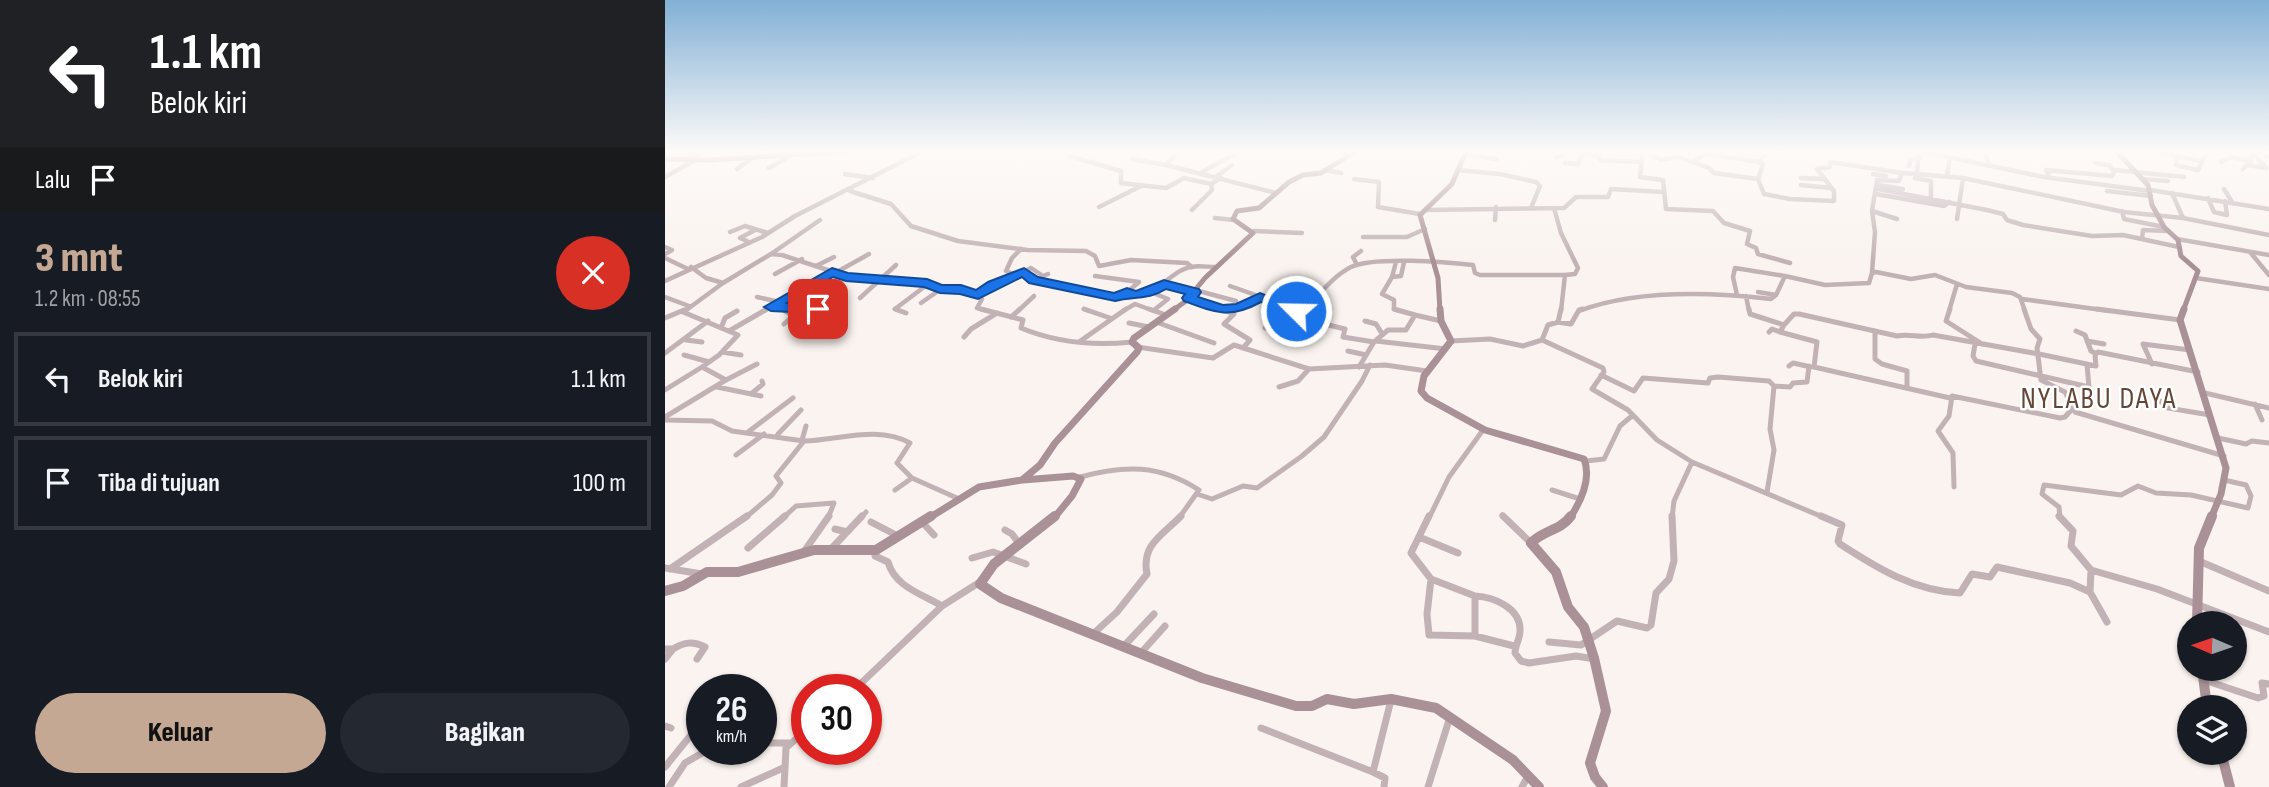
<!DOCTYPE html>
<html lang="id">
<head>
<meta charset="utf-8">
<style>
	:root { --surface:#171b24; --page:#242831; --text:#f1f3f6; --muted:#9ea1a6; --line:#363941; --accent:#c4a893 }
	body { margin:0; font-family:"Sofia Sans Condensed",sans-serif; background:var(--page); color:var(--text); height:100vh; display:flex; flex-direction:column; font-size:26px; white-space:nowrap }
	* { box-sizing:border-box; margin:0 }
	p { font-size:23px; color:var(--muted) }
	.icon { flex:none; width:38px; height:38px; fill:none; stroke:currentColor; stroke-width:2; stroke-linecap:round; stroke-linejoin:round }
	.map { position:relative; flex:1; overflow:hidden }
	.panel { display:flex; flex-direction:column; background:var(--surface); width:665px }
	.panel>* { flex:none }
	.hud { background:#202124; color:#fff; overflow:hidden }
	.needle { width:46px; rotate:272deg }
	.tools { position:absolute; left:1512px; top:611px; display:grid; gap:14px }
	.tools a { display:grid; place-items:center; width:70px; height:70px; border-radius:50%; background:var(--surface); box-shadow:0 2px 5px #0004; font-size:35px }
	.speed { position:absolute; left:21px; top:674px; display:flex; gap:14px; font-size:35px; font-weight:700; text-align:center }
	.speed>* { display:grid; place-content:center; width:91px; height:91px; border-radius:50%; background:var(--surface); box-shadow:0 2px 5px #0004; line-height:1 }
	.speed small { font-size:18px; font-weight:400 }
	.speed .limit { border:10px solid #d22; background:#fff; color:#111 }
	.pin { position:absolute; display:grid; place-items:center; width:60px; height:60px; color:#fff; margin:-30px; border-radius:14px; box-shadow:0 4px 10px #0006 }
	.me { position:absolute; width:77px; margin:-38px; rotate:293deg; stroke-linejoin:round; filter:drop-shadow(0 0 5px #0008) }
	.turn { display:flex; align-items:center; gap:24px; height:147px; padding:0 35px; font-size:32px }
	.turn .icon { width:91px; height:91px; stroke-width:2.5 }
	.turn b { display:block; font-size:49px; line-height:60px }
	.then { display:flex; align-items:center; height:66px; padding:0 35px; background:#0003; gap:14px; font-size:26px }
	.round { display:grid; place-items:center; flex:none; width:74px; height:74px; border-radius:37px; background:var(--page) }
	.summary { display:flex; align-items:center; justify-content:space-between; height:119px; padding:0 35px }
	h1 { font-size:42px; font-weight:800; line-height:52px; color:var(--accent) }
	.button { display:flex; gap:14px; margin-top:auto; padding:14px 35px }
	.button a { flex:1; height:80px; border-radius:42px; background:var(--accent); color:#111; font-size:28px; font-weight:800; line-height:80px; text-align:center }
	.button a+a { background:var(--page); color:var(--text) }
	ul { padding:0; list-style:none }
	li { display:flex; align-items:center; gap:21px; height:94px; margin:0 14px 10px; padding:0 21px; border:4px solid var(--line); border-radius:0px }
	li div { flex:1 }
	li b { display:block; font-size:26px }
	li em { font-style:normal }
	main { display:flex; flex:1; min-height:0 }
	.map>svg:first-child { display:block }
</style>
</head>
<body>
<main>
<section class="panel">
<div class="hud">
<div class="turn"><svg class="icon" aria-label="left" viewBox="0 0 24 24"><path d="M17 20v-9H6M10 6l-5 5 5 5"/></svg><div><b>1.1 km</b>Belok kiri</div></div>
<div class="then">Lalu<svg class="icon" aria-label="arrive" viewBox="0 0 24 24"><path d="M6 21V4h12l-3 4 3 4H6"/></svg></div>
</div>
<div class="summary"><div><h1>3 mnt</h1><p>1.2 km · 08:55</p></div><a class="round" style="background:#d93025;color:#fff"><svg class="icon" aria-label="close" viewBox="0 0 24 24"><path d="M6 6l12 12M18 6L6 18"/></svg></a></div>
<ul>
<li><svg class="icon" aria-label="left" viewBox="0 0 24 24"><path d="M17 20v-9H6M10 6l-5 5 5 5"/></svg><div><b>Belok kiri</b></div><em>1.1 km</em></li>
<li><svg class="icon" aria-label="arrive" viewBox="0 0 24 24"><path d="M6 21V4h12l-3 4 3 4H6"/></svg><div><b>Tiba di tujuan</b></div><em>100 m</em></li>
</ul>
<div class="button"><a>Keluar</a><a>Bagikan</a></div>
</section>
<div class="map">
<svg width="1604" height="787" viewBox="0 0 1604 787">
	<rect width="100%" height="100%" fill="#faf3ef"/>
	<g fill="none" stroke-linecap="round" stroke-linejoin="round">
		<path stroke="#c2b2b6" stroke-width="4.5" d="M514 151 501 165 611 193
			M674 151 687 154
			M904 151 933 156 936 160 976 162
			M978 151 975 177 998 180 1001 209 1048 211 1059 223 1085 231 1082 244 1091 248 1093 254 1125 263
			M978 151 996 160 1013 157 1044 168 1049 173 1093 179
			M1103 151 1094 162 1098 164 1093 179 1099 194 1125 199 1169 201V191L1152 169 1165 167V162L1238 173
			M1254 151 1379 177 1485 191
			M1319 151 1324 164
			M1488 151 1536 161
			M1514 151 1511 165 1533 170 1540 156
			M800 154 832 159
			M405 156 456 171V183L501 188 519 178 546 184 556 178
			M1601 156H1604
			M892 157 904 152
			M1566 157 1586 161
			M24 158 40 151
			M467 159 501 165
			M1026 162 1042 154 1094 162
			M1556 162 1566 157 1565 151
			M900 163 913 164 917 155
			M1430 163 1444 165 1448 170
			M1583 165 1601 168 1586 151
			M1244 166 1246 159 1254 158
			M104 168 125 156
			M72 169 87 158
			M1578 169 1586 161V151
			M660 170 676 173
			M794 170 835 174 871 182 875 186 866 208
			M537 172 575 151
			M180 174 208 178
			M1208 174 1221 176
			M1252 174 1298 178 1459 212 1518 218 1604 235
			M552 176 567 165
			M1282 176 1285 158
			M0 177 30 160
			M1136 178 1160 179
			M1250 178 1266 181V198
			M1385 178 1381 170 1447 176 1450 170 1519 177
			M689 179 714 182 713 207 755 214
			M1478 179 1503 181
			M1136 185 1166 188
			M1213 185 1238 189
			M1213 189 1322 210 1338 214 1342 220 1358 225 1427 236 1458 235 1514 247
			M1559 189 1567 202
			M1485 190 1604 209
			M185 191 226 204 246 226 293 241 363 250 421 251 430 256 434 266 466 260 522 263 527 267
			M1442 191 1486 196
			M1507 193 1518 218
			M1211 194 1279 206 1284 202
			M1543 198 1549 212 1562 215 1560 201
			M434 207 478 185
			M889 208 896 233 913 268 910 274 900 275 896 311
			M527 210 547 190 546 184
			M762 210 899 208 911 197H943L946 189 998 192
			M1207 211 1210 232 1207 273
			M1457 211 1459 219 1499 227
			M550 218 569 220
			M1232 219 1207 211 1212 180 1234 181 1237 173 1252 174 1254 151
			M1292 219 1298 178
			M830 220 831 207
			M589 231 637 233
			M65 232 80 226 103 233
			M698 237H742L760 229
			M1477 239 1478 230 1503 231
			M1512 239 1604 255
			M84 242 75 238 90 230
			M0 247 7 250 0 254
			M1585 252 1604 275
			M106 254 155 220
			M0 258 23 269
			M731 262 727 277 717 294 729 300V309L735 311
			M692 265 688 257 696 251
			M151 266 169 257
			M358 272 366 268 378 276 383 274
			M170 273 204 254
			M110 274 137 259
			M350 275 341 271 347 258 356 249
			M727 277 736 276 739 262
			M1531 278 1604 289
			M0 281 97 237 130 216 258 151
			M58 283 106 254 117 255 181 276 260 283 275 289 308 292 317 299 312 308 323 311
			M499 284 529 292
			M565 286 633 310
			M530 290 571 301
			M462 292C484 302 499 279 517 270 528 264 540 267 552 267
			M486 292 503 299 489 310
			M1093 292 1111 295
			M313 295 357 272 369 280 450 297 460 294 474 282 430 276
			M1072 295 1068 277 1070 268 1120 276
			M1081 296 1084 311
			M0 297 24 306
			M92 297 115 302
			M195 298 231 265
			M524 298 560 311
			M1357 299 1445 311
			M256 303 276 289
			M643 305 644 311
			M106 307 130 308 134 311
			M117 309 120 311
			M419 309 424 311
			M560 309 574 308 595 297
			M20 311 58 283 41 278 26 267
			M99 311 167 272
			M150 311 164 309
			M235 311 230 309 263 284
			M353 311 369 296
			M458 311 470 304 489 311
			M620 311 629 303 645 304C657 291 670 275 686 267 708 256 783 262 808 265L810 273 815 275H900
			M914 311C972 289 1045 292 1106 299L1111 295 1120 276 1160 285 1204 283 1207 273 1211 272 1246 279 1270 275 1301 287 1347 293 1355 297 1360 311
			M1284 311 1292 284"/>
		<path stroke="#c2b2b6" stroke-width="5" d="M117 309 128 316 119 324
			M132 309 141 315 153 309H164
			M230 309 241 313
			M316 309 358 320 356 328C392 343 428 346 467 342
			M419 309 445 318
			M484 309 501 315
			M555 309 569 314 559 324 585 340 578 348
			M630 309 633 310
			M644 309V312L662 318 659 324 680 329 678 337 709 342 694 367
			M729 309 750 315
			M1084 309 1085 314 1119 325 1129 314H1134L1232 336C1245 333 1256 339 1268 335L1374 354
			M1285 309 1281 321 1317 344
			M1359 309 1366 329 1375 339 1372 348 1376 380 1400 392 1410 412 1559 456
			M1432 309 1515 320
			M633 310 636 313 629 314Z
			M346 317 355 309
			M0 318 19 310
			M700 321 711 324 716 332
			M491 322 549 343
			M892 322 906 324 914 310 918 309
			M464 323 484 327
			M1119 325 1115 332 1152 342 1149 367 1285 398
			M636 326 652 330 659 324
			M56 328 60 318 72 311
			M64 331 102 309
			M1411 331 1420 335 1426 351 1430 353
			M1104 332 1107 329 1115 332
			M617 333 600 328 622 309
			M1210 333V359L1217 364 1242 371V386
			M299 337 306 329 332 313
			M21 340 37 342
			M877 340 883 325 893 322 896 309
			M711 341 781 349
			M786 341 825 339 858 346 877 340 938 368 939 372 927 389 963 410 992 440 1027 462 1160 518
			M1422 341 1439 344
			M414 342 461 309
			M709 342 723 330H741L750 315 776 321
			M1310 344 1308 356 1311 361 1424 387 1422 365
			M472 347 548 358 569 345 644 369 720 365 762 371
			M683 351 701 355
			M57 352 76 355
			M0 353 43 321
			M1374 354 1431 366 1430 355 1433 352 1533 372
			M19 355 44 362
			M1487 364 1478 344 1525 350
			M1124 366 1128 363 1146 367
			M936 375 969 391 978 378 1043 383 1045 378 1053 377 1104 381 1109 386 1125 387 1128 383 1142 382 1144 366
			M61 380 92 364
			M52 387 96 396
			M614 387 633 381 644 369
			M0 390 37 367
			M1540 393 1604 408
			M86 394 98 384 97 381
			M1488 395 1503 408 1545 415
			M1590 404 1597 420
			M0 417 61 380 37 367 54 355 73 335 18 312 22 309
			M0 420 47 421 67 431 139 441 111 476 116 483 107 495 80 518
			M83 432 128 398
			M113 434 136 410
			M1553 438 1581 444 1587 441 1604 443
			M137 440 141 426
			M139 441C174 440 213 425 245 443L232 463 247 478 292 498
			M71 455 99 434
			M921 461 939 459 955 426 968 415
			M415 477C459 465 494 464 534 490L514 518
			M1289 487 1288 453 1273 431 1284 416 1287 396 1395 418 1400 417 1407 409
			M230 490 247 478
			M887 490 915 499
			M1102 492 1109 450 1105 429 1109 386
			M532 494 547 499 578 486 592 488 637 456 659 437 697 381 705 365
			M837 515 840 518
			M118 518 131 506 169 503 163 518
			M196 518 201 512
			M764 518 784 477 818 430
			M1007 518 1009 501 1027 462
			M1395 518 1394 507 1377 494 1379 485 1456 495 1473 486 1491 493 1526 495 1583 508 1586 496 1581 485 1559 480"/>
		<path stroke="#c2b2b6" stroke-width="7" d="M764 516 746 553 766 579 762 614 764 635 810 636 849 646
			M838 516 866 543
			M1156 516 1177 525 1173 541 1175 544C1212 568 1249 591 1295 593L1307 574 1325 577 1332 567 1405 583 1425 592 1426 570 1406 546 1408 531 1394 516
			M206 522 231 535
			M257 522 269 535
			M170 529 182 532
			M340 530 347 534 355 545
			M754 537 793 553
			M83 548 120 516
			M166 549 197 516
			M211 550 210 556 223 562C230 587 257 594 277 606
			M138 553 164 516
			M307 558 328 552 361 564
			M1534 561 1604 591
			M0 568 37 574
			M5 569 82 516
			M1426 570 1492 589 1604 632
			M766 579 810 596V636
			M1425 592 1442 622
			M810 596C829 597 856 608 855 631 855 639 850 645 850 653L856 661 864 663 911 656 930 659
			M429 633 452 612 482 574C476 544 498 535 516 516
			M884 642 916 645 952 621 982 628 986 625 991 593 1004 579 1009 561 1007 516
			M458 647 489 614
			M0 649H8L0 659
			M8 649C19 642 28 641 40 647L32 659
			M475 654 500 626
			M1539 680 1593 698 1599 696 1597 683 1604 684
			M189 690 277 606 315 582
			M0 726 6 728
			M596 728 708 772
			M96 743H124
			M0 767 34 725
			M4 787 20 763 44 749
			M76 787 118 768
			M119 787 121 748 142 729
			M719 787 720 778 708 772 726 700
			M763 787 785 717
			M857 787 863 776"/>
		<path stroke="#a99197" stroke-width="5" d="M1451 151 1483 185 1487 205 1499 227 1513 240 1516 256 1533 271 1518 311
			M0 159 46 160 182 151
			M507 311 521 301 540 278 588 233 568 219 572 211 594 208 624 182 638 175 656 173 691 151
			M775 311 773 278 755 215 787 184 801 151"/>
		<path stroke="#a99197" stroke-width="7" d="M775 309 776 321 786 341 759 376 756 391 762 398 820 430 919 459C927 479 916 501 905 518
			M1519 309 1515 320 1561 468 1556 494 1546 518
			M358 480 408 476 416 479 407 496 389 518
			M264 518 314 487 357 480 375 465 390 443 472 352 474 348 467 342 469 338 510 309"/>
		<path stroke="#a99197" stroke-width="10" d="M390 516 329 564 315 584 336 598 537 678 631 706H647L662 699 689 704 726 699 771 708 848 760 874 787
			M906 516C895 531 878 530 866 543L891 572 903 607 919 627 929 658 941 711 925 763 930 777 938 787
			M0 591 18 586 42 572H73L149 550H211L266 516
			M1532 623 1534 548 1547 516
			M1537 668 1542 707
			M1556 752 1565 787"/>
	</g>
	<linearGradient id="sky" x2="0" y2="1"><stop stop-color="#82b0d6"/><stop offset="0.58" stop-color="#fdfaf8"/><stop offset="1" stop-color="#fdfaf8" stop-opacity="0"/></linearGradient>
	<rect width="1604" height="261" fill="url(#sky)"/>
	<path fill="#1a73e8" stroke="#114b97" stroke-width="2" d="M167 268 183 273 262 279 277 285H296L311 290 323 282 359 268 373 277 449 293 462 288 471 291 499 280 534 289 536 292 533 297 558 305 571 304 595 293 640 310 631 315 596 302C565 319 551 313 519 301L517 298 520 294 501 289C484 300 468 296 450 301L364 283 357 277 313 299 295 294 275 293 259 287 181 281 168 277 122 303 141 309 153 305 158 306V312L140 319 127 312 106 311 99 307Z"/>
	<g text-anchor="middle" stroke-width="5" stroke-linejoin="round" paint-order="stroke">
		<g font-size="30" letter-spacing="2" fill="#634636" stroke="#fff">
			<text x="1434" y="408">NYLABU DAYA</text>
		</g>
	</g>
</svg>
<div class="tools">
<a><svg class="needle" viewBox="-14 -14 28 28"><path d="M0-13l5 13h-10z" fill="#e53935"/><path d="M0 13l5-13h-10z" fill="#9ea1a6"/></svg></a>
<a><svg class="icon" aria-label="layers" viewBox="0 0 24 24"><path d="M12 4l9 5-9 5-9-5zM3 14l9 5 9-5"/></svg></a>
</div>
<div class="speed"><div>26<small>km/h</small></div><div class="limit">30</div></div>
<div class="pin" style="left:153px;top:309px;background:#d93025"><svg class="icon" aria-label="arrive" viewBox="0 0 24 24"><path d="M6 21V4h12l-3 4 3 4H6"/></svg></div>
<svg class="me" style="left:631px;top:311px" viewBox="-20 -20 40 40"><circle r="17" fill="#1a73e8" stroke="#fff" stroke-width="3"/><path d="M0-11L8 9 0 5-8 9z" fill="#fff"/></svg>
</div>
</main>
</body>
</html>
